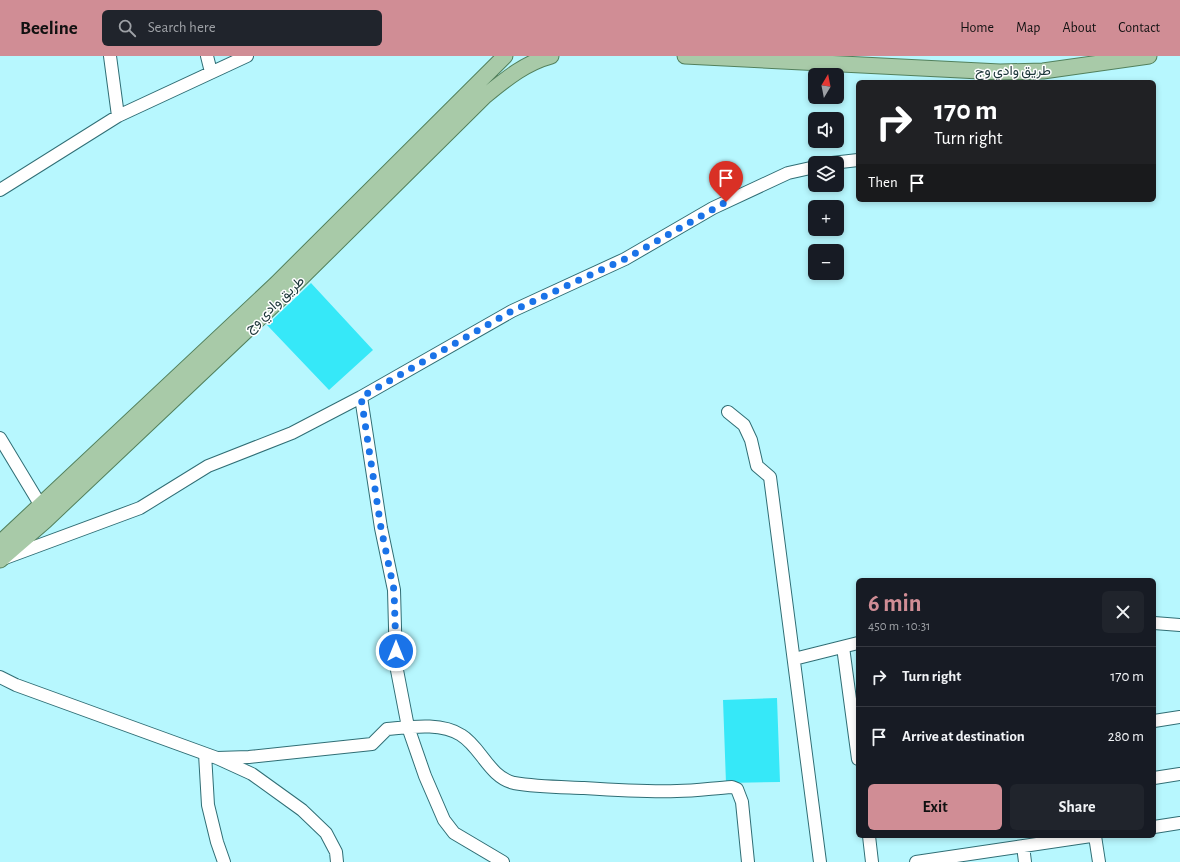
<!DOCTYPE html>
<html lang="en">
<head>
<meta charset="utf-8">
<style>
	:root { --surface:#171b24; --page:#20242c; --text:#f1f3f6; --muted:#9ea1a6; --line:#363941; --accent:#d08d95 }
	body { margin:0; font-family:"Alegreya Sans",Vazirmatn,sans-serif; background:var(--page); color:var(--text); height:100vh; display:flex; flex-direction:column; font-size:15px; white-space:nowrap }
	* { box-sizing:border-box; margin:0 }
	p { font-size:13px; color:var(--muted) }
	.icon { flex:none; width:22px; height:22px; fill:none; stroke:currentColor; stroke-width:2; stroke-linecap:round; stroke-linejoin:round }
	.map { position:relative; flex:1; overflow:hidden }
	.panel { position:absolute; left:856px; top:522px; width:300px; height:260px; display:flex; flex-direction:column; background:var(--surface); border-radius:6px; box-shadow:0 2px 6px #0003 }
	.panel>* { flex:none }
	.top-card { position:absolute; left:856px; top:24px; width:300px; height:122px; border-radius:6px; box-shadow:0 2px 6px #0003; background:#202124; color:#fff; overflow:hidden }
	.needle { width:26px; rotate:10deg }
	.buttons { position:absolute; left:808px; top:12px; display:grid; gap:8px }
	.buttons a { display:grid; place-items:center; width:36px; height:36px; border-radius:6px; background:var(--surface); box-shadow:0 2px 6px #0003; font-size:20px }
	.pin { position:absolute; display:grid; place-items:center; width:34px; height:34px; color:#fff; margin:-41px -17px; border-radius:50% 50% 50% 0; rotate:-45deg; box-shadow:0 0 4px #0007 }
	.pin .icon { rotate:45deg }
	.me { position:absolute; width:44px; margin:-22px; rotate:0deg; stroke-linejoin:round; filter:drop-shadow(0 0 3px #0008) }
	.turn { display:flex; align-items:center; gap:14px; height:84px; padding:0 12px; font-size:18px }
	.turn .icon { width:52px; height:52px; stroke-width:2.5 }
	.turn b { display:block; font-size:28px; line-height:34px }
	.then { display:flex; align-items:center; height:38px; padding:0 12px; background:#0003; gap:8px; font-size:15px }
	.round { display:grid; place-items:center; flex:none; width:42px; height:42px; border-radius:6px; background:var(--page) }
	.headline { display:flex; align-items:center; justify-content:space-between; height:68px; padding:0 12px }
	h1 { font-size:24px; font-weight:600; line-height:30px; color:var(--accent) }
	.button { display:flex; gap:8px; margin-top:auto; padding:8px 12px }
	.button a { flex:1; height:46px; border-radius:6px; background:var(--accent); color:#111; font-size:16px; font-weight:600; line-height:46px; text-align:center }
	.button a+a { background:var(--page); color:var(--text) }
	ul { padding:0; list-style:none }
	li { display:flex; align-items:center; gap:12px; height:60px; padding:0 12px; border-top:1px solid var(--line) }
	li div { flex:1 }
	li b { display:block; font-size:15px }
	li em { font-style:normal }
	header { display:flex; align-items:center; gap:24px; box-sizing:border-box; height:56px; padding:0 20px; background:var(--accent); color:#111 }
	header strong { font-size:19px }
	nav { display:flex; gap:22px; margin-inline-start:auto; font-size:14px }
	.search { width:280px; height:36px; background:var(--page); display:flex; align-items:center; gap:10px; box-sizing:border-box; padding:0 14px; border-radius:6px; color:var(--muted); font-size:15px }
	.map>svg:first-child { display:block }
</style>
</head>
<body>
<header>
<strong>Beeline</strong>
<div class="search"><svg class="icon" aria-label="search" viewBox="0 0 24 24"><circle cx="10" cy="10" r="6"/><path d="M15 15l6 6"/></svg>Search here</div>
<nav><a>Home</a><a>Map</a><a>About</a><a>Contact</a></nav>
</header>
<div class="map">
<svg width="1180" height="806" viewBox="0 0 1180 806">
	<rect width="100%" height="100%" fill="#b7f7fe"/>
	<path fill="#36e8f8" d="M311 227 373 294 329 334 267 269Z
		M777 642 780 726 726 727 723 644Z"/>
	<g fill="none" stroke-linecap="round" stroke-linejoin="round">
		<defs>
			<path id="minor" d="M110 0 118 60
				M207 0 211 16
				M832 107 858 104
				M0 134 118 60 247 0
				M361 341 381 472 394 534 396 609 408 671 425 720 444 764 454 777 503 806
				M728 356 744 369 751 384 757 410 770 421 820 806
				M0 382 41 450
				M5 502 140 452 208 410 292 377 361 341 512 255 625 203 713 152 788 117 815 111
				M1154 567 1180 569
				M843 591 858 703
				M794 603 858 587
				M0 621 16 629 217 702 252 718 302 754 326 777 336 796 337 806
				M1154 665 1180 661
				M205 698 208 749 217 786 224 806
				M217 702 249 701 372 688 387 673C410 671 441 666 461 679 481 691 489 721 514 727 537 731 561 731 584 732 615 734 646 736 677 735 696 735 714 732 732 731L737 733 742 746 748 806
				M1154 722 1180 718
				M1154 771 1180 767
				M869 780 872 806
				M1095 780 1099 806
				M1023 790 1025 806
				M916 806 1091 780"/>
			<path id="major" d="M685 0 1000 16 1043 15 1149 0
				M0 487 275 229 505 0
				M0 504 45 465 284 239 485 40C506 23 525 7 551 0"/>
		</defs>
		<use href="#minor" stroke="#306e75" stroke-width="14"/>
		<use href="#major" stroke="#52805c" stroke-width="17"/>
		<use href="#minor" stroke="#fff" stroke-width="12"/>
		<use href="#major" stroke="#a8caa8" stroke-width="15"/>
	</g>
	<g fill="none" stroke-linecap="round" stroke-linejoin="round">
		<path stroke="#1a73e8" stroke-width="7" stroke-dasharray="0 12.6" d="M396 595 394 534 381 472 361 341 512 255 625 203 726 146"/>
	</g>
	<g text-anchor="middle" stroke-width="3" stroke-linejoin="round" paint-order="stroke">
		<g font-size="14" fill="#1d373a" stroke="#fff">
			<text x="1013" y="19">طريق وادي وج</text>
			<text transform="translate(274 248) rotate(-43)" y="5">طريق وادي وج</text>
		</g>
	</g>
</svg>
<div class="buttons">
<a><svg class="needle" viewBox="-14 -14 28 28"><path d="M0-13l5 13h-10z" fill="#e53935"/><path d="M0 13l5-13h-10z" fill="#9ea1a6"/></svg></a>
<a><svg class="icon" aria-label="sound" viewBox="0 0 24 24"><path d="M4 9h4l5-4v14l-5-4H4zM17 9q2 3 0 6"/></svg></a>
<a><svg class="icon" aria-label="layers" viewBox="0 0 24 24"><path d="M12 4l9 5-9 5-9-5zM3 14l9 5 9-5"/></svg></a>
<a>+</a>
<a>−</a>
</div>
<div class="pin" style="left:726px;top:146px;background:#d93025"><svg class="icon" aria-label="arrive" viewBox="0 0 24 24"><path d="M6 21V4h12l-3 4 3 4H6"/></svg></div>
<svg class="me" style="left:396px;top:595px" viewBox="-20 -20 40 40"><circle r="17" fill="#1a73e8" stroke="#fff" stroke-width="3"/><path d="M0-11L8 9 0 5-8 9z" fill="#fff"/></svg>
<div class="top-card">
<div class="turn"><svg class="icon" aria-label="right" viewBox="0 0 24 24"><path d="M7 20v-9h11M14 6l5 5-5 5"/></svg><div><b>170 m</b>Turn right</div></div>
<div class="then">Then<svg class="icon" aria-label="arrive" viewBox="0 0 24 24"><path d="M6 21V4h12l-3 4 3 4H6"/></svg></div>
</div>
<section class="panel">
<div class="headline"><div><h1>6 min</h1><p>450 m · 10:31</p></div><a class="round"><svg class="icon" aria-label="close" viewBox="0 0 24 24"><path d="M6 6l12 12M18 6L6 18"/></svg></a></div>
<ul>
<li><svg class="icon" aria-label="right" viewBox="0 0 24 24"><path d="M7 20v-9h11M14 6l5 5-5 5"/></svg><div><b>Turn right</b></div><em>170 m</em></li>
<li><svg class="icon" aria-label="arrive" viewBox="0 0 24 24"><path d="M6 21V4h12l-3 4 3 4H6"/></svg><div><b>Arrive at destination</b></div><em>280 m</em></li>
</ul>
<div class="button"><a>Exit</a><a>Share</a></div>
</section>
</div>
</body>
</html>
